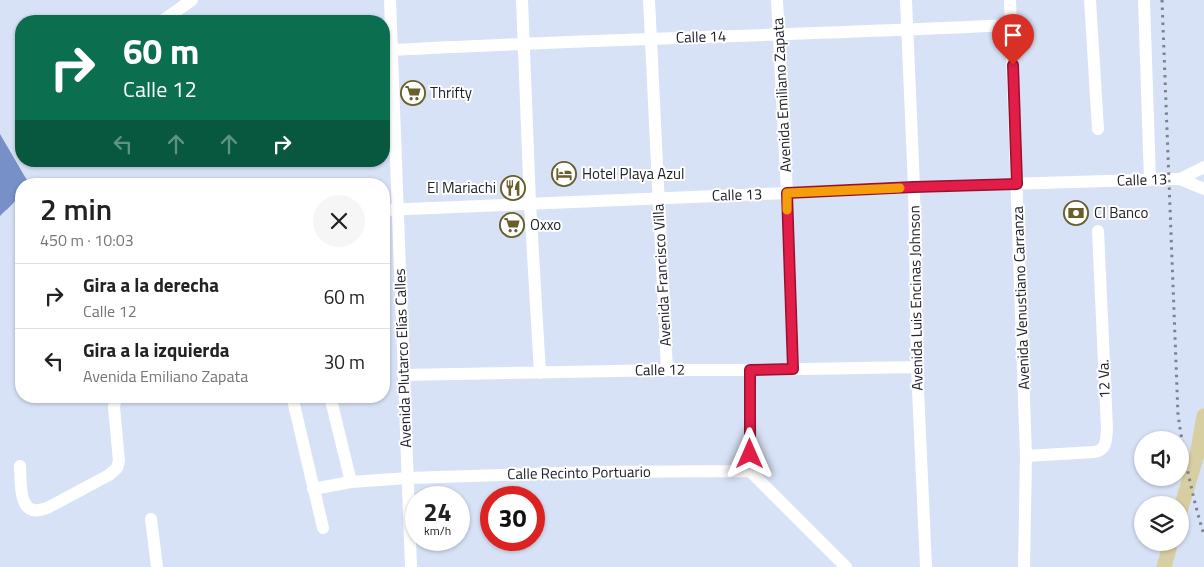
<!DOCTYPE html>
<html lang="es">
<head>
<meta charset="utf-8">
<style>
	:root { --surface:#fff; --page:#f6f6f6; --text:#222; --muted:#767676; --line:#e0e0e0 }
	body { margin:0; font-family:"Titillium Web",sans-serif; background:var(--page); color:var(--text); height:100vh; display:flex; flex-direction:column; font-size:19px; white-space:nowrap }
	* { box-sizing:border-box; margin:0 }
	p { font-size:16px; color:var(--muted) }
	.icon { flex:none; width:28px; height:28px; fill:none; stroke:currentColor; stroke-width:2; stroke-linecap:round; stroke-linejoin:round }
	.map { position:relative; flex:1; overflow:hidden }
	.drawer { position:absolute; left:15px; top:178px; width:375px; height:225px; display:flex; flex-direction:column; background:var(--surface); border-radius:20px; box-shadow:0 1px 4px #0004 }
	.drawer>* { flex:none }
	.hud { position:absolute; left:15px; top:15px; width:375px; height:152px; border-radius:20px; box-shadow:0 1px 4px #0004; background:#0b6e4f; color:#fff; overflow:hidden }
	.buttons { position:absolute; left:1134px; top:431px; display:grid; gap:10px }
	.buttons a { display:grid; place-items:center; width:55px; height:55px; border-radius:50%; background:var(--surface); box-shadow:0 1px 4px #0004; font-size:25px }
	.speed { position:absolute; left:405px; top:486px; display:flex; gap:10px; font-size:25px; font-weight:700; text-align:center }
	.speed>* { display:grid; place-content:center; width:65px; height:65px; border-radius:50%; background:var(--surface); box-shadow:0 1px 4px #0004; line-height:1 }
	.speed small { font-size:12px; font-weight:400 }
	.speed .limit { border:8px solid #d22; background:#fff; color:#111 }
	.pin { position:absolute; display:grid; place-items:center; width:42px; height:42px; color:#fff; margin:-51px -21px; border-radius:50% 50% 50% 0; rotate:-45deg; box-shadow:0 0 5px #0007 }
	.pin .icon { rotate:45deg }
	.me { position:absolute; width:55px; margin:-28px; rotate:0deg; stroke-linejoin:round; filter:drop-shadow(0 0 4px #0008) }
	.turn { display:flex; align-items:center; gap:18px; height:105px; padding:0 25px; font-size:22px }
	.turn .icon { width:65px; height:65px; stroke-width:2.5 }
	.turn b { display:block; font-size:35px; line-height:42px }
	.lanes { display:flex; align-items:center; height:48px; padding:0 25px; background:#0003; justify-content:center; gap:25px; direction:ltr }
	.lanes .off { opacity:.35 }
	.round { display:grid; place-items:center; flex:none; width:52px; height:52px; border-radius:26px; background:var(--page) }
	.summary { display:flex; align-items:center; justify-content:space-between; height:85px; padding:0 25px }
	h1 { font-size:30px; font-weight:600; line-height:38px }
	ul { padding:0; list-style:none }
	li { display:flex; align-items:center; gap:15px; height:65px; padding:0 25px; border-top:1px solid var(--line) }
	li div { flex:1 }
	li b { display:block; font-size:19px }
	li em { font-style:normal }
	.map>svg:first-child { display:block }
</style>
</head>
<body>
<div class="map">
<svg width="1204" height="567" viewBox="0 0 1204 567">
	<rect width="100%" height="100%" fill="#d8e2f6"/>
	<path fill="#7790c7" d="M0 134 28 182 27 184H21C21 199 10 206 0 216Z"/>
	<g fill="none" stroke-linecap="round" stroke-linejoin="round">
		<path stroke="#fff" stroke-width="12" d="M390 0 411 567
			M522 0 530 203 540 373
			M649 0 667 370
			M777 0 787 193 793 369
			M906 0 914 187 917 367 926 567
			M1010 0 1026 456 1024 567
			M1090 0 1098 129
			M1144 0 1150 180
			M162 21 192 0
			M392 50C598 39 805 35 1011 25
			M1180 179 1204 167
			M384 210 787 193 914 187 1170 179H1180L1204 189
			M750 370V471
			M403 375 667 370H750L917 367
			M292 396 323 528
			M330 396 351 482
			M1026 456 1094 452C1107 450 1106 440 1107 429L1098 231
			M20 466C21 487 18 521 49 507L109 475 117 468 119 461 114 407 116 396
			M750 471 846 567
			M313 489 351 482 408 478 593 472 750 471
			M151 519 157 567"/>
		<path stroke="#d7cfa2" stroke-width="15" d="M1180 511 1197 455 1204 416
			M1164 567 1171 542"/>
		<path stroke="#7b818f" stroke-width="3" stroke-dasharray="2.5 5" stroke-linecap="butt" d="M1162 0 1178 415C1184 456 1192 496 1204 535"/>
	</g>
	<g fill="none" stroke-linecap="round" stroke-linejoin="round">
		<defs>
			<path id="route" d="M750 454V370L793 369 787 193 914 187 1017 184 1013 65"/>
		</defs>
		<use href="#route" stroke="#92132f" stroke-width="12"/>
		<use href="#route" stroke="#e11d48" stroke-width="9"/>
		<path stroke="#f59e0b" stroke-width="9" d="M787 210V193L900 188"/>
	</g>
	<defs>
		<symbol id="supermarket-ring" viewBox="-11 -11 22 22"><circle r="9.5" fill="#fff" stroke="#685f2b" stroke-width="1.5"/><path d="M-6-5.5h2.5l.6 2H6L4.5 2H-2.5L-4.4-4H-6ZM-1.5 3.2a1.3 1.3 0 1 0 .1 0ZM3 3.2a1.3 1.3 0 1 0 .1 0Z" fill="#685f2b"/></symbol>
		<symbol id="hotel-ring" viewBox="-11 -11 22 22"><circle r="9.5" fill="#fff" stroke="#685f2b" stroke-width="1.5"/><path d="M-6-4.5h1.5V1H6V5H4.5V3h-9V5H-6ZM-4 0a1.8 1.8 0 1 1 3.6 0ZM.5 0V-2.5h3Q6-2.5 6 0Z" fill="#685f2b"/></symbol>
		<symbol id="restaurant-ring" viewBox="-11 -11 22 22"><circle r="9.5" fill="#fff" stroke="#685f2b" stroke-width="1.5"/><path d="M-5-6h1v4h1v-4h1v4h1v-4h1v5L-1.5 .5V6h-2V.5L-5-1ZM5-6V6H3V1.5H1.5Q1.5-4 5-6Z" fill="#685f2b"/></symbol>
		<symbol id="bank-ring" viewBox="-11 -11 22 22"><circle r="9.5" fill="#fff" stroke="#685f2b" stroke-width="1.5"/><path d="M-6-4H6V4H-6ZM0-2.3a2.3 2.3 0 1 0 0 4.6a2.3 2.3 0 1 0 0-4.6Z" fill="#685f2b"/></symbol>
	</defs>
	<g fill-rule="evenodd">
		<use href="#supermarket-ring" x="399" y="79" width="28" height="28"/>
		<use href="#hotel-ring" x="550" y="160" width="28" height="28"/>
		<use href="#restaurant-ring" x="499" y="174" width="28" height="28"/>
		<use href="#bank-ring" x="1062" y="199" width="28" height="28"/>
		<use href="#supermarket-ring" x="498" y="211" width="28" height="28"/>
	</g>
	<g text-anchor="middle" stroke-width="4" stroke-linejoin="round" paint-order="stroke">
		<g font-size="15" fill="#20232b" stroke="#fff">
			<text transform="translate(701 37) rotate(-2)" y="5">Calle 14</text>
			<text transform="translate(782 95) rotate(-93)" y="5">Avenida Emiliano Zapata</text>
			<text transform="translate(1142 180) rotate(-2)" y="5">Calle 13</text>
			<text transform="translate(737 195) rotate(-2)" y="5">Calle 13</text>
			<text transform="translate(662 275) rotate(-93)" y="5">Avenida Francisco Villa</text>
			<text transform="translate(916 298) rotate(-91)" y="5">Avenida Luis Encinas Johnson</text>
			<text transform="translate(1021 298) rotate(-92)" y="5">Avenida Venustiano Carranza</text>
			<text transform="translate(403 358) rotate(-92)" y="5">Avenida Plutarco Elías Calles</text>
			<text transform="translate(660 370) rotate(-1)" y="5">Calle 12</text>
			<text transform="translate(1104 379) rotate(-92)" y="5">12 Va.</text>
			<text transform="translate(579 473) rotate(-1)" y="5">Calle Recinto Portuario</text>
		</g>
		<g font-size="15" fill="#20232b" stroke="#fff" text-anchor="start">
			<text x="430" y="98">Thrifty</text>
			<text x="582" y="179">Hotel Playa Azul</text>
			<text x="496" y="193" text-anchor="end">El Mariachi</text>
			<text x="1094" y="218">CI Banco</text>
			<text x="530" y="230">Oxxo</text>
		</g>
	</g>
</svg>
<div class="buttons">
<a><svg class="icon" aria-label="sound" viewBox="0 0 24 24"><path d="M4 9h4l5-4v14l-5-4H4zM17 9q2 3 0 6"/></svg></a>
<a><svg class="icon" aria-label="layers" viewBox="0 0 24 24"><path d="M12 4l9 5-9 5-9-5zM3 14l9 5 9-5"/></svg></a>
</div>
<div class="speed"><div>24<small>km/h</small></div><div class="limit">30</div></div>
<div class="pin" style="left:1013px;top:65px;background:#d93025"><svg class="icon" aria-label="arrive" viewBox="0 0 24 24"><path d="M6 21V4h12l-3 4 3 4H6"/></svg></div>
<svg class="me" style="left:750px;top:454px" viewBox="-20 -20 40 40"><path d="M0-17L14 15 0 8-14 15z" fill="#e11d48" stroke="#fff" stroke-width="4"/></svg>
<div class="hud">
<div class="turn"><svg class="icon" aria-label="right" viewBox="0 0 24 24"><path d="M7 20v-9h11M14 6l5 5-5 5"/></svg><div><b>60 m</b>Calle 12</div></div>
<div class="lanes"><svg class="icon off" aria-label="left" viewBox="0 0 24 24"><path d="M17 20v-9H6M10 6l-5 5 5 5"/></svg><svg class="icon off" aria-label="ahead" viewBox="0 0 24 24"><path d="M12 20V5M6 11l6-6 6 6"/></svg><svg class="icon off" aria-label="ahead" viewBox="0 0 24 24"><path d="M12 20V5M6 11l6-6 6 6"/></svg><svg class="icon" aria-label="right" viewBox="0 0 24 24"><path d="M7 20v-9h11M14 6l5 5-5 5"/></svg></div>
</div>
<section class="drawer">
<div class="summary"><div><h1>2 min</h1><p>450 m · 10:03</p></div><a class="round"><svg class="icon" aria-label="close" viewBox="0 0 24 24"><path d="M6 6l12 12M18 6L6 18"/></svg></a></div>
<ul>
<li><svg class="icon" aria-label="right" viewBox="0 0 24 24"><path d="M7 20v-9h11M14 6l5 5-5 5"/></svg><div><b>Gira a la derecha</b><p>Calle 12</p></div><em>60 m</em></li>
<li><svg class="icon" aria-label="left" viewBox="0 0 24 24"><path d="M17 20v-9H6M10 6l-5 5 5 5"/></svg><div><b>Gira a la izquierda</b><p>Avenida Emiliano Zapata</p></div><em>30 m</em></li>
</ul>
</section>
</div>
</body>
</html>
